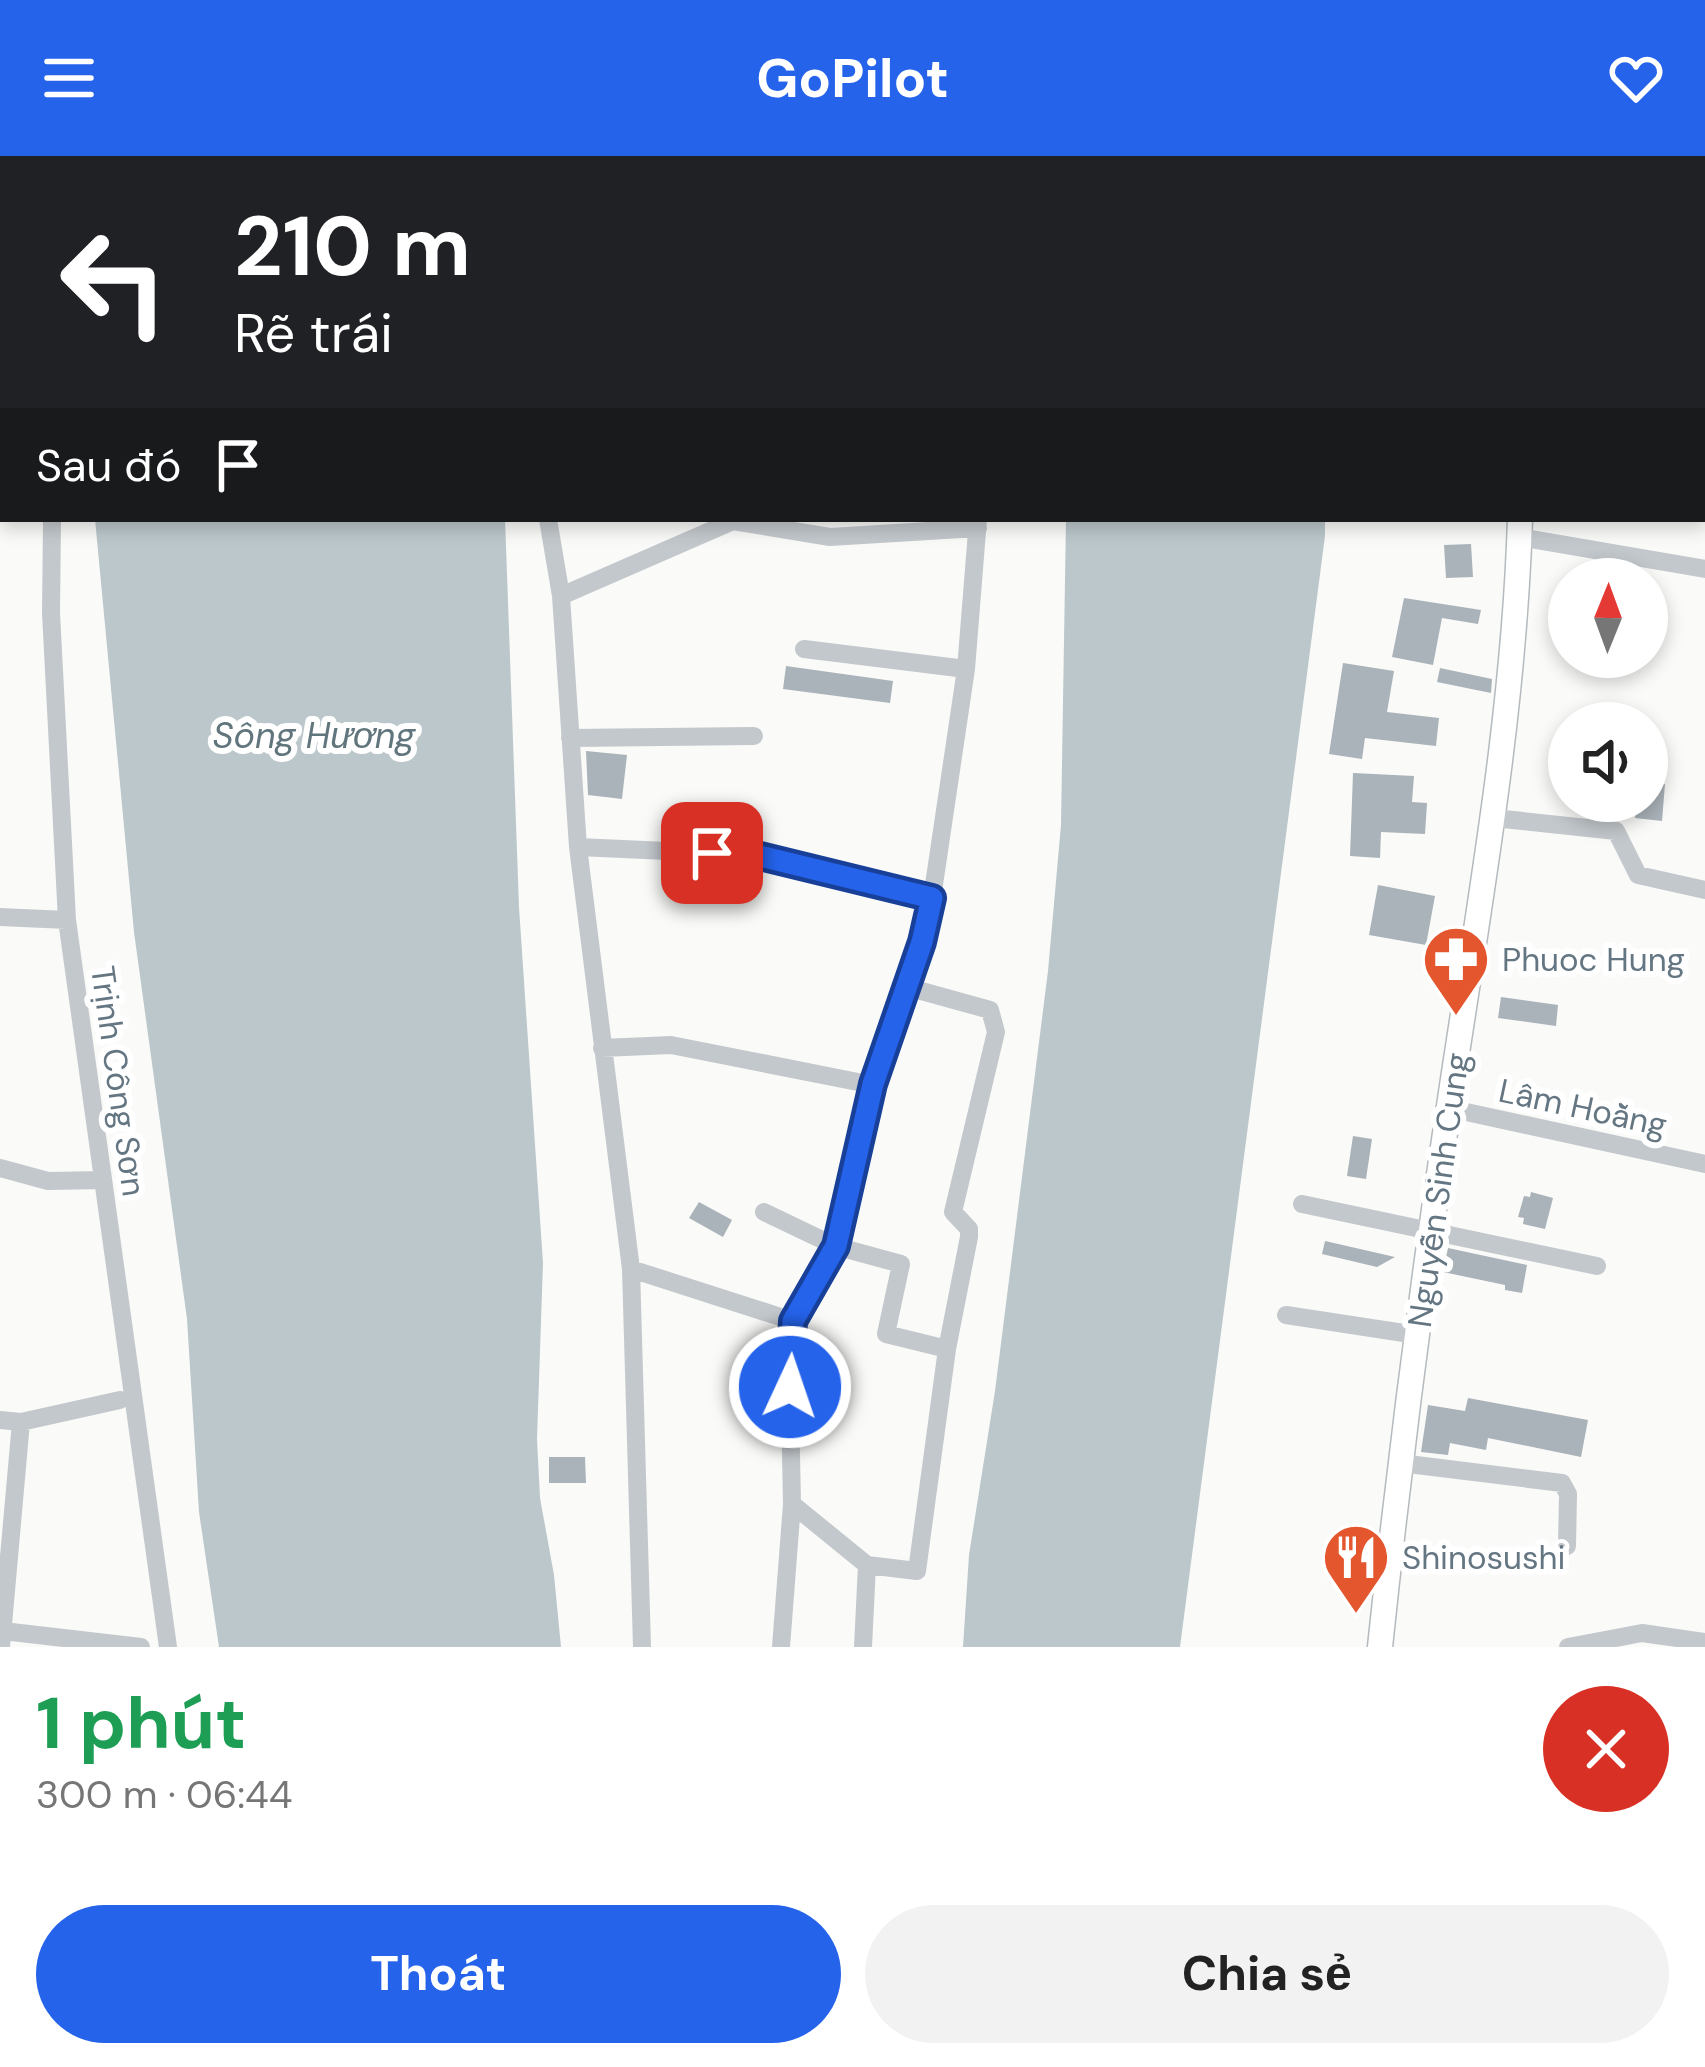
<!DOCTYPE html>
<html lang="vi">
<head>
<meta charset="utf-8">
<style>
	:root { --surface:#fff; --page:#f2f2f2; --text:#222; --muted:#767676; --accent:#2563eb }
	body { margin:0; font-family:"DM Sans",sans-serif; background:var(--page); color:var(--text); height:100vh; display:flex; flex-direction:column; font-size:45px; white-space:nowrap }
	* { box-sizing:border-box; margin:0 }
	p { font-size:39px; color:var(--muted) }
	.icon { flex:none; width:66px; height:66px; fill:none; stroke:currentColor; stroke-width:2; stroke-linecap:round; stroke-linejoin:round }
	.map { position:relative; height:1491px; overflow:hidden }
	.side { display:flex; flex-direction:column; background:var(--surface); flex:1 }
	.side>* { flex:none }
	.banner { position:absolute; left:0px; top:0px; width:1707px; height:366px; box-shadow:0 6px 18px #0003; background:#202124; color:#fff; overflow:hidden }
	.needle { width:78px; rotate:1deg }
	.tools { position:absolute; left:1548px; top:402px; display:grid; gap:24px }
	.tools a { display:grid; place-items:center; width:120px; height:120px; border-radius:50%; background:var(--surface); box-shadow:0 6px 18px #0003; font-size:60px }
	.pin { position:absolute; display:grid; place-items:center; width:102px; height:102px; color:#fff; margin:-51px; border-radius:24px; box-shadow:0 6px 18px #0006 }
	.me { position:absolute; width:132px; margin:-66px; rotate:3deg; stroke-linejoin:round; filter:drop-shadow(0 0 9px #0008) }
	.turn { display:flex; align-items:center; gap:42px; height:252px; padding:0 36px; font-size:54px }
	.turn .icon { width:156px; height:156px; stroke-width:2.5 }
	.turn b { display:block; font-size:84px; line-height:102px }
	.then { display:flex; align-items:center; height:114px; padding:0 36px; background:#0003; gap:24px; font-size:45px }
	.round { display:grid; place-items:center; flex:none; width:126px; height:126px; border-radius:63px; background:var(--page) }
	.headline { display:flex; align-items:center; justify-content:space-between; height:204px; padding:0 36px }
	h1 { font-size:72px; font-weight:700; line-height:90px; color:#1e9e55 }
	.button { display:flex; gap:24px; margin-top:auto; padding:24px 36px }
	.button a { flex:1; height:138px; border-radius:72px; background:var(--accent); color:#fff; font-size:48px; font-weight:700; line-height:138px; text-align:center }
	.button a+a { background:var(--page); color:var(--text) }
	header { display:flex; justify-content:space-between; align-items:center; height:156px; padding:0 36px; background:var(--accent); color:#fff; font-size:54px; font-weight:700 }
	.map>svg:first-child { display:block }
</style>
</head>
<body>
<header><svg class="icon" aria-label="menu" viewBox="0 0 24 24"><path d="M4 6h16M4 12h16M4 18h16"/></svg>GoPilot<svg class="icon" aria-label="heart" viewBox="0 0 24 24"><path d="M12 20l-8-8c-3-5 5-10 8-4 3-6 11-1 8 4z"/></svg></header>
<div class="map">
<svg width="1705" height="1491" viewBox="0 0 1705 1491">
	<rect width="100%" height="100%" fill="#fafaf8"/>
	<path fill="#bbc7cb" d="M95 363H505L519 751 543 1107 537 1283 540 1342 554 1419 561 1491H219L199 1356 187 1163 134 776Z
		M1066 363H1325V380L1180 1491H963L969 1399 995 1235 1048 815 1061 669Z"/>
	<path fill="#aab3b9" d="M1471 388 1473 421 1446 422 1444 389Z
		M1404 442 1481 454 1478 468 1442 462 1433 509 1392 501Z
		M1343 507 1394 515 1387 556 1439 562 1436 590 1365 582 1362 603 1329 598Z
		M786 510 893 525 890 547 783 533Z
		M1440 512 1492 523 1491 537 1437 526Z
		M586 595 627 599 622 643 588 639Z
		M1353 617 1414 620 1412 646 1427 647 1425 678 1381 676 1380 702 1350 700Z
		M1647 627 1665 628 1662 665 1635 662 1637 645H1647Z
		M1378 729 1435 740 1426 789 1369 779Z
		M1501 841 1558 849 1556 870 1498 862Z
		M1353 980 1372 983 1366 1023 1347 1020Z
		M1531 1036 1553 1042 1545 1073 1523 1068 1524 1062 1518 1061 1524 1040 1530 1041Z
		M699 1046 732 1064 723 1081 689 1062Z
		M1325 1085 1395 1101 1377 1111 1322 1098Z
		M1448 1092 1527 1109 1522 1137 1505 1134V1129L1443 1116Z
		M1468 1242 1588 1264 1581 1301 1488 1282 1486 1294 1450 1287 1448 1299 1421 1296 1428 1249 1465 1255Z
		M549 1301H585L586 1327H549Z"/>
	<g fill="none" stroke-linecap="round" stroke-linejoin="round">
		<defs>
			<path id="major" d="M1531 3V0
				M1380 1491C1399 1310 1422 1130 1449 950 1478 754 1514 561 1520 363"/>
		</defs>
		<use href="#major" stroke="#b5babe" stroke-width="27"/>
		<path stroke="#c3c8cc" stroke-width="18" d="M854 0V3
			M524 3V0
			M772 3V0
			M0 129H3
			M1704 195H1705
			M52 363 51 457 67 764 168 1491
			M548 363 561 440 578 691 631 1113 642 1491
			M1519 381 1705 413
			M561 440 733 365 830 381 978 372
			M804 493 966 513
			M570 582 754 580
			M1494 662 1616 675 1638 719 1705 734
			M578 691 756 699 932 742
			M0 761 67 764
			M602 892 671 889 873 929
			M1448 952 1705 1008
			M0 1012 48 1025 103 1024
			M1302 1048 1597 1110
			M764 1056 835 1090 901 1108 886 1178 947 1193
			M631 1113 793 1165
			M1286 1159 1417 1179
			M0 1264 21 1266 120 1244
			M1400 1307 1562 1327 1568 1338 1567 1390
			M792 1348 867 1409 917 1415 947 1193 969 1081V1073L953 1056 996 876 990 854 907 831
			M3 1475 141 1491
			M1 1491 21 1266
			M781 1491 792 1348 789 1201 793 1165 835 1090 873 929 922 786 932 742 966 513 978 363
			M863 1491 867 1409
			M1568 1491 1642 1477 1705 1486"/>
		<use href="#major" stroke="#fff" stroke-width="24"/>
	</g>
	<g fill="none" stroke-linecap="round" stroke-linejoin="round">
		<defs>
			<path id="route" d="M712 697 756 699 932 742 922 786 873 928 836 1090 793 1165 790 1231"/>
		</defs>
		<use href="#route" stroke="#184099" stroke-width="30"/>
		<use href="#route" stroke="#2563eb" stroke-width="21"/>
	</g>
	<defs>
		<symbol id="pharmacy-pin" viewBox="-11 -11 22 30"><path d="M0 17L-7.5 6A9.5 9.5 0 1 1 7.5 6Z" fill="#e4572e" stroke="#fff"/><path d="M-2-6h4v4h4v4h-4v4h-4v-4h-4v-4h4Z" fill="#fff"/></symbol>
		<symbol id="restaurant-pin" viewBox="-11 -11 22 30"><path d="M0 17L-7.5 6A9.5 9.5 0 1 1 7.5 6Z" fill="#e4572e" stroke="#fff"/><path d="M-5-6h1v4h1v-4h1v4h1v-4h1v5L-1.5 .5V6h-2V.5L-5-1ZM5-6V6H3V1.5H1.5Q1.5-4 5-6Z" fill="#fff"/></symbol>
	</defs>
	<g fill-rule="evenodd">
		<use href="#pharmacy-pin" x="1418" y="765" width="76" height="104"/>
		<use href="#restaurant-pin" x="1318" y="1363" width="76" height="104"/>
	</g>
	<g text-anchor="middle" stroke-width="12" stroke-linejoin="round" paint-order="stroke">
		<g font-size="33" fill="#657683" stroke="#fff" text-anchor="start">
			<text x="1502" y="815">Phuoc Hung</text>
			<text x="1402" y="1413">Shinosushi</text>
		</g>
		<g font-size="33" fill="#657683" stroke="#fff">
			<text transform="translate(119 925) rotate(82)" y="12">Trịnh Công Sơn</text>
			<text transform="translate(1583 951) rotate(12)" y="12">Lâm Hoằng</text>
			<text transform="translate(1438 1034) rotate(-82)" y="12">Nguyễn Sinh Cung</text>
		</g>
		<g font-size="36" font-style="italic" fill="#60757c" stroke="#fff">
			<text x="314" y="592">Sông Hương</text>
		</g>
	</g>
</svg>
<div class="tools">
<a><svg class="needle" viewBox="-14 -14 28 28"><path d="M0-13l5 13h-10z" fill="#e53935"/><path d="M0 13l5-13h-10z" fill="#767676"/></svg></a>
<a><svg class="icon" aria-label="sound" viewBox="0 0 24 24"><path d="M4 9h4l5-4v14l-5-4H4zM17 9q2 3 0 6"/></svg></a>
</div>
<div class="pin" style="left:712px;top:697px;background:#d93025"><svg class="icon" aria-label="arrive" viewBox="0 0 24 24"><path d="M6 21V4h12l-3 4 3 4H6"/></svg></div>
<svg class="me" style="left:790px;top:1231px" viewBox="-20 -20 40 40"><circle r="17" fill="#2563eb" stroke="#fff" stroke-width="3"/><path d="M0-11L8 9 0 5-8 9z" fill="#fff"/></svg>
<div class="banner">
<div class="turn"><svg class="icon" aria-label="left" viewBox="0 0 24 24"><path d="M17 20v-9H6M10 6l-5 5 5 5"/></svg><div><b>210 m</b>Rẽ trái</div></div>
<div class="then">Sau đó<svg class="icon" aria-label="arrive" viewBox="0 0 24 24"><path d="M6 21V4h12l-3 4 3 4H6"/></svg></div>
</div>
</div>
<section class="side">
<div class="headline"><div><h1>1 phút</h1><p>300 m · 06:44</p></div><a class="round" style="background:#d93025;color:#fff"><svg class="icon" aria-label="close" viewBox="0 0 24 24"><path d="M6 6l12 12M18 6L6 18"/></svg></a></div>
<div class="button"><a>Thoát</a><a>Chia sẻ</a></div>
</section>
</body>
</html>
